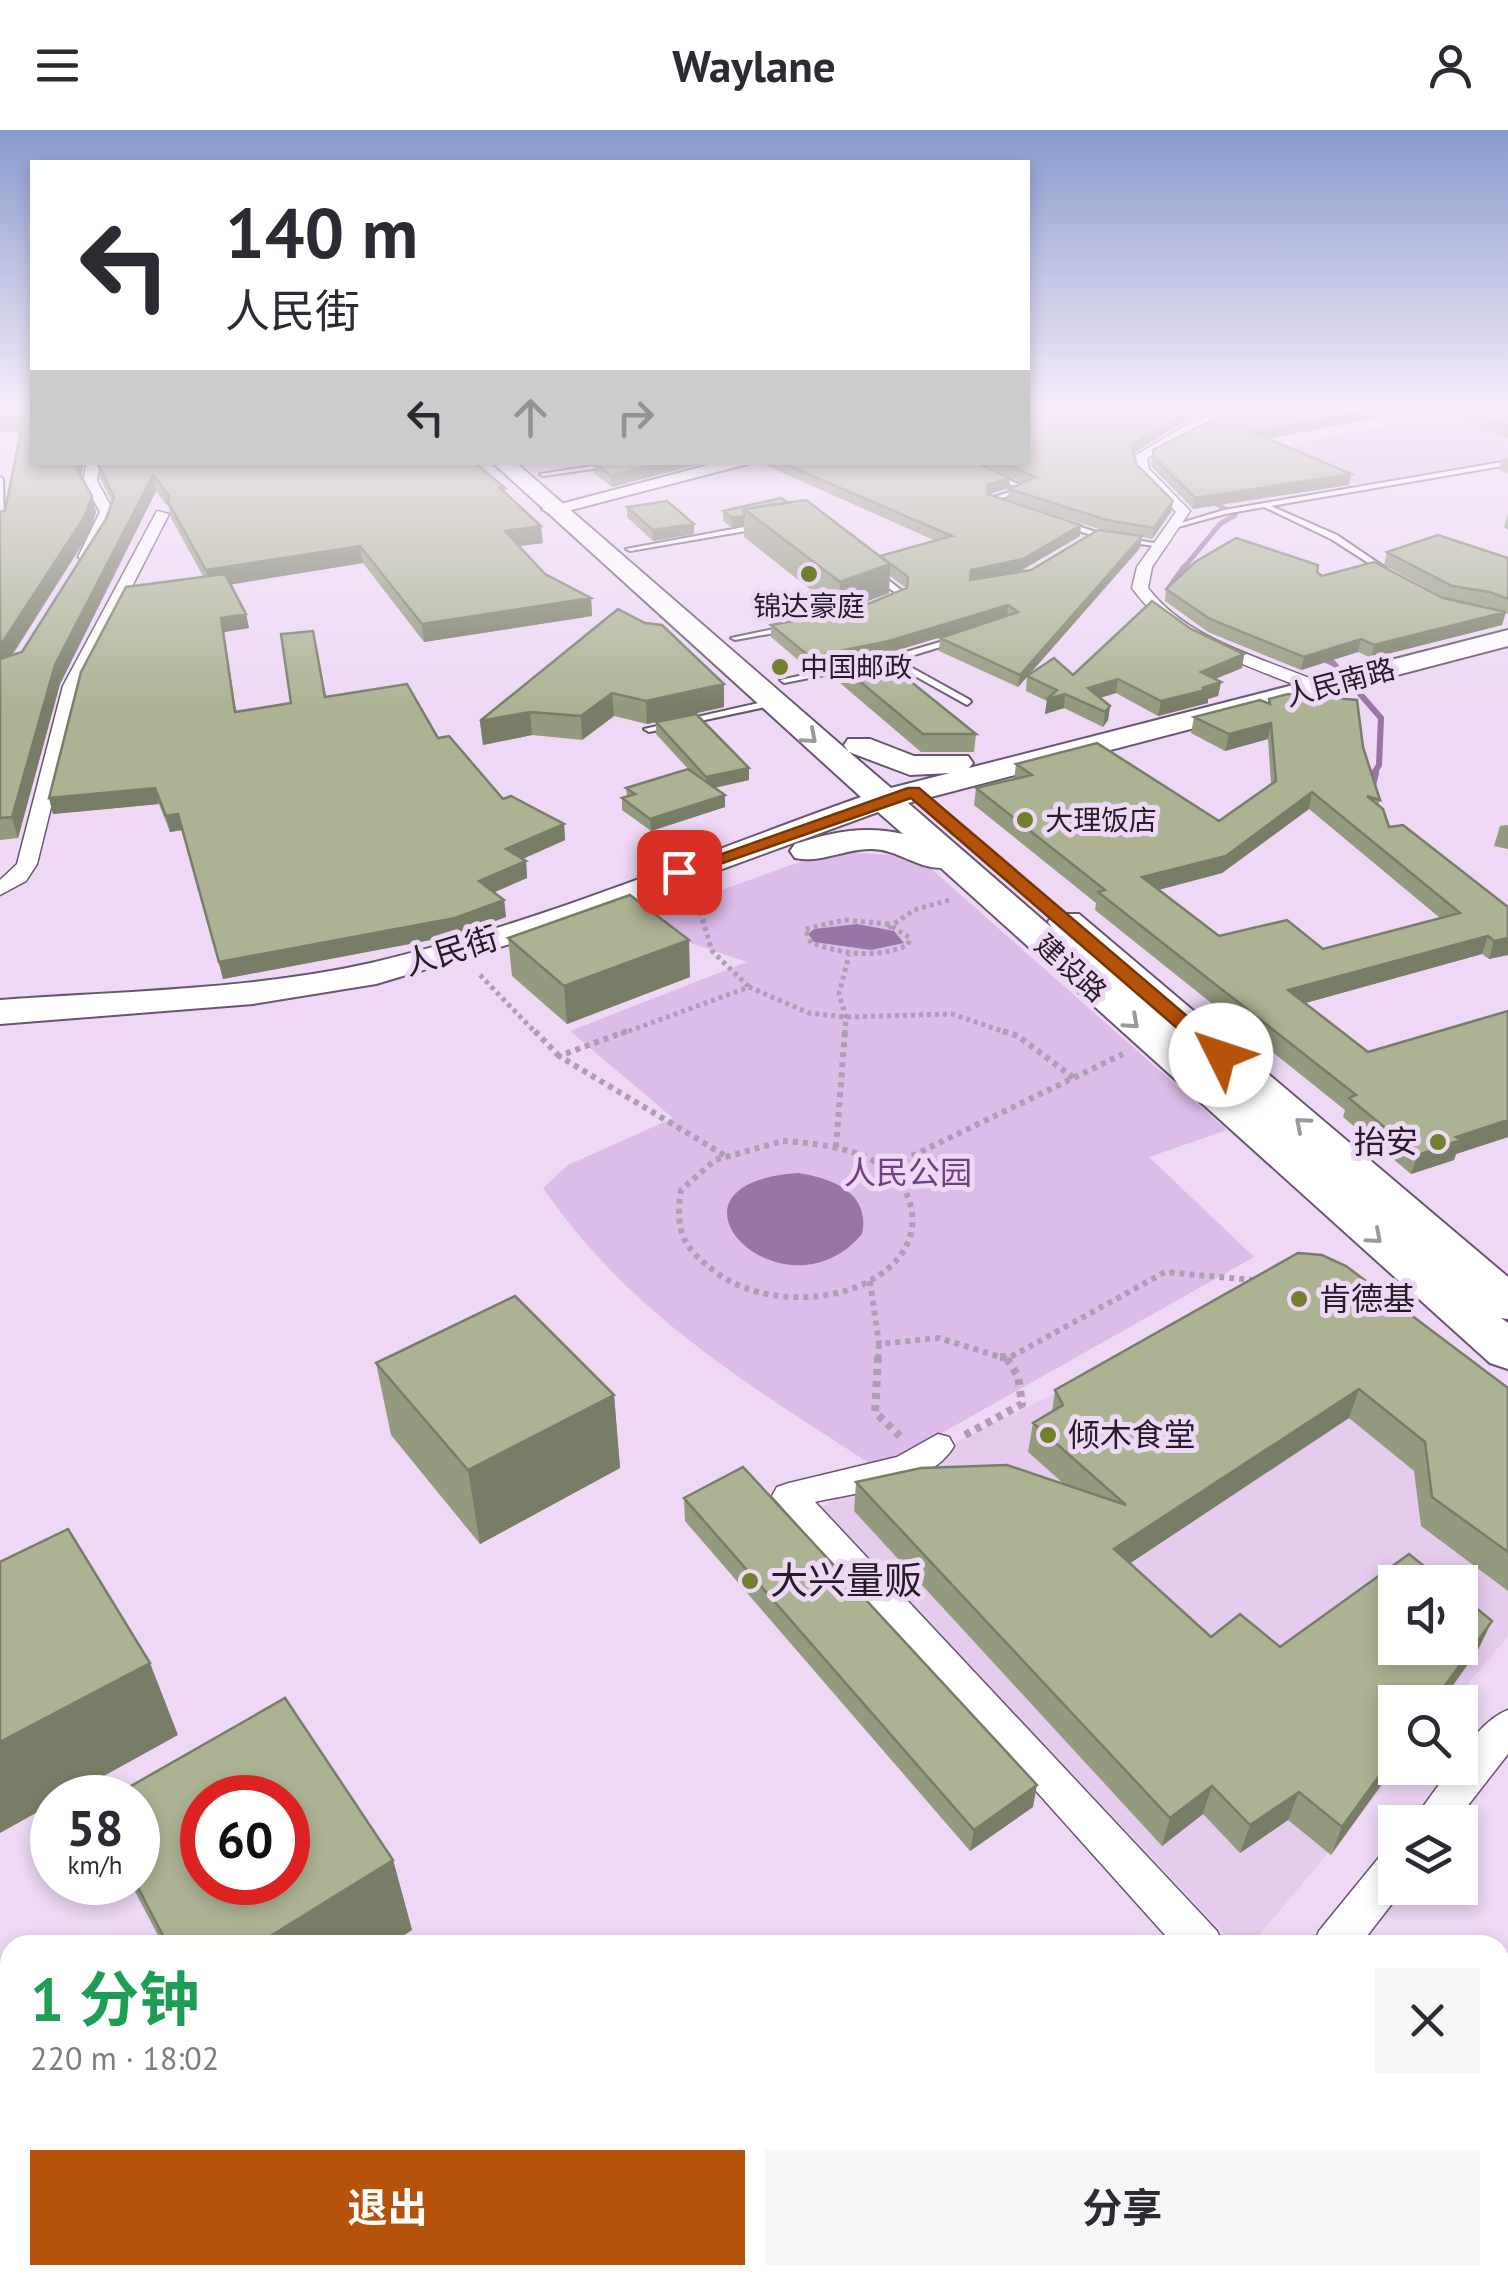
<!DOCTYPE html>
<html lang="zh">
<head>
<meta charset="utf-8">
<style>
	:root { --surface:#fff; --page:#f7f7f7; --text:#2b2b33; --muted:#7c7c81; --accent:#b45309 }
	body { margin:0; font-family:"PT Sans","Noto Sans SC",sans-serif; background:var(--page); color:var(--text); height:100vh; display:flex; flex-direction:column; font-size:38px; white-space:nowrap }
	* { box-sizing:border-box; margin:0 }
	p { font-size:32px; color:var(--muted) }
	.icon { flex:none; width:55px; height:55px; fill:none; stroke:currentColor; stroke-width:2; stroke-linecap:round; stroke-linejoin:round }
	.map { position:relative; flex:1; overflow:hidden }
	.drawer { position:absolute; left:0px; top:1805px; width:1510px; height:350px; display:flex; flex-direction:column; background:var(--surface); border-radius:30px 30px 0 0; box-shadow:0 5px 15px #0003 }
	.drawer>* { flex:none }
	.guide { position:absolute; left:30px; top:30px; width:1000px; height:305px; border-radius:0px; box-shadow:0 5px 15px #0003; background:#fff; color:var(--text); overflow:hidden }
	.tools { position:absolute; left:1378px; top:1435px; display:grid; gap:20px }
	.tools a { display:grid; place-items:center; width:100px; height:100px; border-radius:0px; background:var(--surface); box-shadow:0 5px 15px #0003; font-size:50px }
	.speed { position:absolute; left:30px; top:1645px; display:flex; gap:20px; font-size:50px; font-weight:700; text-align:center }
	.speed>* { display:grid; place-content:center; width:130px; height:130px; border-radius:50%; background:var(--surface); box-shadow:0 5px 15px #0003; line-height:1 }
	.speed small { font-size:25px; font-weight:400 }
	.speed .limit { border:15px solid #d22; background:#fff; color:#111 }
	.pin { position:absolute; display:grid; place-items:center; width:85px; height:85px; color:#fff; margin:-42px; border-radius:20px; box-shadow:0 5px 15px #0006 }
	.me { position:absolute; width:110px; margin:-55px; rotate:311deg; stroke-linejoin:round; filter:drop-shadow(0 0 8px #0008) }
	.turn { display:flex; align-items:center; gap:35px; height:210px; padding:0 30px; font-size:45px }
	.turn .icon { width:130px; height:130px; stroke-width:2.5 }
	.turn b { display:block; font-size:70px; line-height:85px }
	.lanes { display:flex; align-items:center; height:95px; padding:0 30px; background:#0003; justify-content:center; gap:50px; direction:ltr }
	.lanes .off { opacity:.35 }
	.round { display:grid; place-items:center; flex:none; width:105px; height:105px; border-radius:0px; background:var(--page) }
	.head { display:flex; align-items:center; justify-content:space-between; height:170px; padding:0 30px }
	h1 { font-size:60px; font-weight:700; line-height:75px; color:#1e9e55 }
	.cta { display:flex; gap:20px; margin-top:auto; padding:20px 30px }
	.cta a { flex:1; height:115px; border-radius:0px; background:var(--accent); color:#fff; font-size:40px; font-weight:700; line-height:115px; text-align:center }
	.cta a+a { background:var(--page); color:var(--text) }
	header { display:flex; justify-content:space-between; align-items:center; height:130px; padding:0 30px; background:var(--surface); font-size:45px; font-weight:700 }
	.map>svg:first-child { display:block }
</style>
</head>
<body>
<header><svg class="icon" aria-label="menu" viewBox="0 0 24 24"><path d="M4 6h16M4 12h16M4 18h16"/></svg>Waylane<svg class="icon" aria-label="person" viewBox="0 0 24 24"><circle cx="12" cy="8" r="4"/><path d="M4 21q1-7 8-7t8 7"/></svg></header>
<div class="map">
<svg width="1508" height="2155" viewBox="0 0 1508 2155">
	<rect width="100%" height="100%" fill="#eed8f5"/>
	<path fill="#e5cbee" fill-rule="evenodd" d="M1327 1132 1508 1286V1506L1453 1572H1395V1638H1399L1251 1815H1235L819 1378ZM1395 1452H1460V1518H1395Z"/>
	<path fill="#ddbce9" d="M1427 288 1458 291 1508 310V329L1362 356 1290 322 1292 314Z
		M859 723 891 725 929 737 1227 1000 1149 1027 1254 1127 878 1339C749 1254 634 1189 543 1058L568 1035 673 988 570 901 747 832 630 793 822 724Z"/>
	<path fill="#9974a5" d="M857 794 894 801 904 813 871 820 814 812 808 804 814 799Z
		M798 1043C832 1048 871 1063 862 1104 784 1197 640 1054 798 1043Z"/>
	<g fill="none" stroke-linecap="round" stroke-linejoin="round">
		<path stroke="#9974a5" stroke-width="5" d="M1182 440 1220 394 1235 385 1212 371"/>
		<path stroke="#9974a5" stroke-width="6" d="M1173 463 1170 457 1184 437
			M1319 527 1333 533 1381 588 1379 635 1373 645"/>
		<path stroke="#9974a5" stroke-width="8" d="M1371 659 1375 643"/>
		<defs>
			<path id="lane" d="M1508 331V335L1271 376 1337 405 1387 439V443H1384L1331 409 1264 377 1225 384 1178 397 1174 395 1224 380Z
				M619 332H642L543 346 540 344Z
				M959 332H969L1030 359 996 370 1000 372V374L987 371V369L1020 359Z
				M0 347 3 349 4 394 0 396Z
				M1066 392 1105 405 1166 415 1162 417 1104 409 1063 396 1062 394Z
				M760 394H763V398L630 421 626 419Z
				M871 441H877L906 464 893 472H887V468L897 464 871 445Z
				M788 496H791V500L735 510 731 508Z
				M957 507H960V511L898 530 970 570 971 572 967 575 890 532 784 553 780 550 889 527Z
				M772 570 776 573 775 575 649 602 644 599Z"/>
			<path id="street" d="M1238 276H1255L1192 302 1147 328 1149 339 1190 381 1152 437 1148 458C1188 511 1266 529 1324 554V562H1312C1250 535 1173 516 1132 458L1137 437 1176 382 1138 343 1133 327 1184 296Z
				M87 332H100L97 351 114 382 92 427 85 431 78 427 100 382 83 351Z
				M157 381 169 384 81 556 37 734 26 751 0 765V750L17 734 63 556Z
				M938 1304 949 1307 954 1316C931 1357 856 1362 815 1372L1217 1801 1223 1815H1174L772 1366 777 1357 789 1353 897 1327Z
				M1508 1580V1624L1455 1692H1412L1451 1638H1460C1460 1616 1489 1587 1508 1580Z
				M1395 1719V1758H1404L1360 1815H1313L1319 1801 1381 1725Z
				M1055 2145H1107L1103 2155H1051Z"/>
			<path id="secondary" d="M720 332H755L552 385 542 379Z"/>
			<path id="primary" d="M492 332H515L848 621 844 615 848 609H870L914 626H968L973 633 969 638 1508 500V516L908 673 1052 798 1048 792 1053 784H1079L1508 1147V1189L1501 1188 1508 1193V1239L1490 1233 941 738C917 738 898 720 873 719 846 718 820 734 795 728L790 721 795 714C831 702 865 695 903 704L878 682 550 802 376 854 253 874 0 894V870C123 861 250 860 371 833 534 795 703 723 861 667ZM849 622 910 645 950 643 891 658Z"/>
		</defs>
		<use href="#lane" stroke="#68566e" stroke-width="4"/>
		<use href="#street" stroke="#68566e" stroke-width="3"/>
		<use href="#secondary" stroke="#68566e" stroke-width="4"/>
		<use href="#primary" stroke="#68566e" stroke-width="4"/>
		<path stroke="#af9db4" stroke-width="5" stroke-dasharray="4 4" stroke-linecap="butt" d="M698 774 712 821 748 856
			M845 790 888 794 910 808 908 815C874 829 845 824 811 813L805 799Z
			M888 798 914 780 953 769
			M480 845 537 904
			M621 904 749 857 809 883 846 887 952 884 1011 904
			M845 904 846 887 839 864 849 825"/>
		<path stroke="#af9db4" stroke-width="6" stroke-dasharray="5 5" stroke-linecap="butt" d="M535 901 559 926
			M627 901 559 926 724 1025
			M1003 901 1018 906 1074 948
			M783 1011C831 1014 904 1023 912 1083 914 1099 909 1114 900 1126 861 1176 765 1179 717 1143 682 1117 675 1102 681 1060L715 1030Z
			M836 1017 845 901
			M885 1039 1123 924
			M870 1151 879 1214 939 1208 1007 1229 1165 1142 1252 1150
			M878 1229 879 1214"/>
		<path stroke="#af9db4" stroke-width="8" stroke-dasharray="6 6" stroke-linecap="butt" d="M878 1227 875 1282 900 1306
			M1000 1227H1011
			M965 1305 1022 1274 1018 1246 1007 1229"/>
		<use href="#lane" fill="#fff" fill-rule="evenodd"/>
		<use href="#street" fill="#fff" fill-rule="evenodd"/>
		<use href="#secondary" fill="#fff" fill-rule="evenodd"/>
		<use href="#primary" fill="#fff" fill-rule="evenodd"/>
	</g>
	<path fill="#949a7e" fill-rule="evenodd" d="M32 276V332H84L81 346 96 382 90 402 12 526 22 522 106 389 112 372 101 350 97 334 505 358 506 363 543 413 519 416 545 444 591 468 592 486 424 512 363 433 230 454 246 484 249 498 224 502 236 582 325 567 438 608 503 669 564 694 565 710 522 729 526 731 527 748 494 762 504 770 506 787 457 805 223 849 182 700 170 702 159 674 53 684 49 668 203 446 171 388 169 378 156 361 60 554 18 708 0 710V381H5Z
		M1028 276H1228L1183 292 1133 323 1137 335 1173 371 1171 382 1152 409 1142 407 1140 418 1028 546 1073 545 1191 499 1244 524 1242 538 1215 549 1221 552 1218 566 1208 569V573L1158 586 1116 563 1100 568 1110 576 1108 590 1103 597 1064 578 1045 584 1047 571 1026 561 1027 547 1018 557 939 521 940 508 961 501 878 526 976 604 974 622H921L833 547 834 535 810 540 771 507V495L853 480 906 458 890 446 889 463 839 482 744 407V396L732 398 723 391V381L781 368 880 426 936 411 758 332H976L1010 348 1009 358 989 364 1080 406 1022 440H1031L1102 400 1008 370 1009 359 1023 353 979 332H1028Z
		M1240 276H1409L1408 282 1269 308 1351 344 1349 355 1193 379 1152 337 1151 330 1153 320Z
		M1508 276V309L1464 293 1467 282Z
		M1508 328V343L1499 340 1502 329Z
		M581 332H703L612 357 594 343 593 333Z
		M627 377 694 404 653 411 627 387Z
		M1508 384V400L1504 397Z
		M1387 422 1508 428V484L1505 483 1502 495 1371 528 1358 522 1301 540 1208 502 1165 471 1166 459 1317 442 1322 446 1447 469 1384 435ZM1451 470 1486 476 1502 482Z
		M618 479 724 554V577L679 587 749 638V650L715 658 725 677 651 701 622 680V668L627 666 626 658 690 641 656 604V592L647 594 614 586 582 610 532 605 483 615 480 591Z
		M1269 569 1363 617 1380 670 1378 675 1389 697 1508 777V825L1489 829 1482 824 1305 873 1368 922 1508 881V1007L1456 1024 1454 1030 1411 1044 1343 987 1345 980 1095 780 1096 773 974 675 976 658 1014 650 1016 634 1219 691 1271 654 1268 609 1225 621 1191 603 1194 587 1268 574ZM1309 679 1440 788 1323 819 1219 806 1158 760 1222 743Z
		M1508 695V719L1494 716 1500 696Z
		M508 808 690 847 567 894 512 846Z
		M376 1233 614 1265 620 1338 480 1414 391 1305Z
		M1508 1258V1461L1421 1396 1414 1341 1349 1288 1130 1433 1211 1507 1280 1517 1478 1520 1441 1572H1395L1331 1725 1288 1690 1240 1723 1203 1684 1162 1716 854 1381 856 1352 1064 1354 1028 1322 1033 1293 1052 1282 1055 1260Z
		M684 1368 1033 1677 970 1721 685 1391Z
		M393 1730 412 1800 388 1815H163L130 1752Z"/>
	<path fill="#787d67" d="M1203 276H1228L1183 292 1130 326 1131 315 1184 283Z
		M1389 276H1409L1408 282 1251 312 1253 302Z
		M24 286 28 301 0 302V287Z
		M77 332H84L80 353 76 337Z
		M663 332 703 333 612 357 611 346Z
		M1351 344 1349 355 1193 379 1195 368Z
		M153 345 156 361 60 554 18 708 12 687 55 535Z
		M1010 348 1009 358 986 365 987 355Z
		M92 366 96 382 90 402 9 529 0 535V513Z
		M1173 371 1171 382 1152 409 1154 398Z
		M744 386V396L732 398V388Z
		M694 394V404L653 411V400Z
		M1081 395 1080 406 1022 440 970 451 971 440Z
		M541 396 543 413 507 418 505 401Z
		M1142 406 1140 418 1018 557 1020 545Z
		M360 416 363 433 210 458 206 440Z
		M890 434 889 463 839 482 840 452Z
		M591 468 592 486 424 512 422 494Z
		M1008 475 1007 487 888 523 839 534 834 530V535L810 540V527Z
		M1506 482 1502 495 1371 528 1374 515Z
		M246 484 249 498 224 502 238 597 221 488Z
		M1361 509 1358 522 1301 540 1304 527Z
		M1244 524 1242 538 1198 556 1201 542Z
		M1118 549 1116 563 1086 572 1088 558Z
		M1221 552 1218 566 1208 569V573L1158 586 1161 571Z
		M724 554V577L647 594 646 571Z
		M612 563 614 586 582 610 581 586Z
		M1065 564 1064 578 1045 584 1047 569Z
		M1110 576 1108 590 1103 597 1105 582Z
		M530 582 532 605 483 615 480 591Z
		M1271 593 1268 609 1225 621 1229 604Z
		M749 638V650L707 659 706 647Z
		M155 658 159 674 53 684 49 668Z
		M1312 662 1309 679 1222 743 1139 765 1142 747Z
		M725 665V677L651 701 650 689Z
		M178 684 182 700 170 702 166 686Z
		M564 694 565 710 507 736 506 719Z
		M526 731 527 748 481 768 479 751Z
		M504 770 506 787 457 805 223 849 219 832Z
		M1488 806 1482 824 1284 879 1288 860Z
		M1508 808V825L1489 829 1494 811Z
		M689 810 690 847 567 894 564 856Z
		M1508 990V1007L1456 1024 1454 1030 1411 1044 1418 1025 1456 1007Z
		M1359 1259 1349 1288 1108 1448 1114 1419Z
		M614 1265 620 1338 480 1414 468 1340Z
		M1492 1491 1478 1520 1441 1572H1433Z
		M150 1533 178 1605 64 1668H52V1674L0 1703V1612Z
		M1395 1624V1636L1331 1725 1342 1697Z
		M1037 1655 1033 1677 970 1721 974 1700Z
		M1212 1656 1203 1684 1162 1716 1170 1688Z
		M1299 1662 1288 1690 1240 1723 1250 1695Z
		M393 1730 412 1800 388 1815H256Z"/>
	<path fill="#acb393" stroke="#787d67" stroke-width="2.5" fill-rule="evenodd" d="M0 276H32V332H77L76 337 92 366 85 386 4 510 0 513V381H5L24 286 0 287Z
		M1028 276H1203L1184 283 1131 315 1137 335 1173 371 1154 398 1107 390 1009 359 1035 347 1003 332H1028Z
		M1240 276H1389L1253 302 1351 344 1195 368 1154 327 1153 320Z
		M1508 276V297L1467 282 1505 276Z
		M97 332H474L505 358H500L541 396 505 401 545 444 591 468 422 494 360 416 206 440 168 372 169 366 153 345 55 535 12 687 0 688V529L22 522 106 389 114 367Z
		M594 332H663L611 346Z
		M780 332H976L1010 348 987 355V364L1081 395 1023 429 971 440 970 450 1031 440 1098 400 1142 406 1020 545 940 508 1018 482 1008 475 889 511 810 527 771 495 853 480 907 458 908 447 880 426 952 406Z
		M781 368 788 373 744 379V386L732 388 723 381Z
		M806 370 890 434 840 452 744 379Z
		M667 371 694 394 653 400 627 377Z
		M1438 405 1508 428V469L1490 462 1452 456 1387 422Z
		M1236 408 1318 435 1317 442 1322 446 1374 432 1443 468 1506 482 1374 515 1361 509 1304 527 1210 489 1166 459 1195 432Z
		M225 444 246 484 221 488 235 582 291 573 281 504 313 501 325 567 407 554 438 608 449 606 503 669 511 666 564 694 506 719 526 731 479 751 504 770 455 788 219 832 178 684 166 686 155 658 49 668 81 542 126 457Z
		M1152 471 1191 499 1244 524 1201 542 1221 552 1202 558 1210 559 1161 571 1118 549 1088 558 1110 576 1105 582 1065 564 1047 569 1057 560 1027 546 1054 528 1073 545Z
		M618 479 645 493 662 495 724 554 646 571 612 563 581 586 530 582 480 591Z
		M874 522 976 604H923L834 530Z
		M1288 564 1357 570 1363 617 1380 670 1367 666 1383 679 1389 697 1403 695 1508 777V808L1494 811 1488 806 1288 860 1368 922 1508 881V990L1456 1007 1461 1010 1418 1025 1349 968 1356 965 1098 762 1105 760 976 658 1032 645 1016 634 1097 613 1219 691 1276 651 1271 593 1229 604 1194 587 1260 570 1270 574 1269 569ZM1312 662 1460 783 1323 819 1287 790 1219 806 1142 747 1226 726Z
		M696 584 749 638 706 647 656 592Z
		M688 639 725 665 650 689 622 668 635 664 626 658Z
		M630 765 689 810 564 856 508 808Z
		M1298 1123 1322 1125 1346 1136 1508 1258V1422L1432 1367 1425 1312 1359 1259 1114 1419 1211 1507 1240 1484 1280 1517 1409 1424 1444 1452H1395V1518H1460V1465L1492 1491 1433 1572H1395V1624L1342 1697 1299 1662 1250 1695 1212 1656 1170 1688 856 1352 921 1338 1007 1335 1126 1375 1033 1293 1063 1275 1055 1260Z
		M515 1166 614 1265 468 1340 376 1233Z
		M743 1337 1037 1655 974 1700 684 1368Z
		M68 1399 150 1533 0 1612V1432Z
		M285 1568 393 1730 256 1815H168L135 1752H138V1668H110ZM202 1668H288V1752H202Z
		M289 2145H613L619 2154 617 2155H294Z"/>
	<defs><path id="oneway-chevron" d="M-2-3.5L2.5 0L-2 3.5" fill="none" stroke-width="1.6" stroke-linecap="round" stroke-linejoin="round" transform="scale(2.5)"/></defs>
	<g stroke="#9c999e">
		<use href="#oneway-chevron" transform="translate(810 607) rotate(41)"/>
		<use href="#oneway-chevron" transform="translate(1132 892) rotate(42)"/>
		<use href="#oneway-chevron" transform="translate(1302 994) rotate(-139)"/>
		<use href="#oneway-chevron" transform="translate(1375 1107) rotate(41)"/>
	</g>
	<linearGradient id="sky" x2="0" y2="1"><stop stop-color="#889acd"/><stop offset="0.48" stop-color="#f7edfa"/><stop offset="1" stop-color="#f7edfa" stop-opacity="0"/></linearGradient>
	<rect width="1508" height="578" fill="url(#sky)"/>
	<path fill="#b45309" stroke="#753606" stroke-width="2.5" d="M908 658H919L1228 921V930H1214L911 668 685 746 671 742Z"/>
	<g fill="#727f2d" stroke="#eed8f5" stroke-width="4">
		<circle cx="809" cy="444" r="10"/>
		<circle cx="780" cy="537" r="10"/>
		<circle cx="1025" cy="690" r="10"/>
		<circle cx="1438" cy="1012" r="10"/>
		<circle cx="1299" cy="1169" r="10"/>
		<circle cx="1048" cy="1305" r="10"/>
		<circle cx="750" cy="1451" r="10"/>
	</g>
	<g text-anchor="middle" stroke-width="10" stroke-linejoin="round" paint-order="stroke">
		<g font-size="28" fill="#241d27" stroke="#eed8f5" text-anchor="start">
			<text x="809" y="486" text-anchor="middle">锦达豪庭</text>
			<text x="800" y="547">中国邮政</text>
			<text x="1045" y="700">大理饭店</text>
		</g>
		<g font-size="28" fill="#241d27" stroke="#eed8f5">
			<text transform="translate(1340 552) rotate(-15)" y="10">人民南路</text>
			<text transform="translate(1071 838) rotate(42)" y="10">建设路</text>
		</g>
		<g font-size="32" fill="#241d27" stroke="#eed8f5">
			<text transform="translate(451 821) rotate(-17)" y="11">人民街</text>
		</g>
		<g font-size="32" fill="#241d27" stroke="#eed8f5" text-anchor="start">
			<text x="1418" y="1023" text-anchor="end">抬安</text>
			<text x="1319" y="1180">肯德基</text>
			<text x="1068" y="1316">倾木食堂</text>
		</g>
		<g font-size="32" fill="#704080" stroke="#eed8f5">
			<text x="908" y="1054">人民公园</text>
		</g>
		<g font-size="38" fill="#241d27" stroke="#eed8f5" text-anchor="start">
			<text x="770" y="1464">大兴量贩</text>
		</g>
	</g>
</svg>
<div class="tools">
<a><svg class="icon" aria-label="sound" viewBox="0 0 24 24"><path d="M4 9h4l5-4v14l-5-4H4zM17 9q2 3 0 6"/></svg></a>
<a><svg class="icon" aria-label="search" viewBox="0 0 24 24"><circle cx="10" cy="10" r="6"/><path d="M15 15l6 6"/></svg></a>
<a><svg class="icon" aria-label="layers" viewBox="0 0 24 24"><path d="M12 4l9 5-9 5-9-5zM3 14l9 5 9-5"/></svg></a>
</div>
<div class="speed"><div>58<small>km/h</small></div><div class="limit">60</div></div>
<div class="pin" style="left:679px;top:742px;background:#d93025"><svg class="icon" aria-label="arrive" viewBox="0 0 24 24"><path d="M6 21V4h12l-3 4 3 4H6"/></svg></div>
<svg class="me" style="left:1221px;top:925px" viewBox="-20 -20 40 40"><circle r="19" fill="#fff"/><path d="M0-13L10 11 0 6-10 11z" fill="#b45309"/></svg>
<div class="guide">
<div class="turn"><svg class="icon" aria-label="left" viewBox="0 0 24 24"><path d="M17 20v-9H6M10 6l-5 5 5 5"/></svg><div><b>140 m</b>人民街</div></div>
<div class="lanes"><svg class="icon" aria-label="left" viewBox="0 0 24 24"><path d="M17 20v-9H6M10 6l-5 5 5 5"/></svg><svg class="icon off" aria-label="ahead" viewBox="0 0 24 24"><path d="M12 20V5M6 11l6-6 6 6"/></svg><svg class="icon off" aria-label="right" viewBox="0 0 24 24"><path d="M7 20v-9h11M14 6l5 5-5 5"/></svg></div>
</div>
<section class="drawer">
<div class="head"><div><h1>1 分钟</h1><p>220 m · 18:02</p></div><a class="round"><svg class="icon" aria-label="close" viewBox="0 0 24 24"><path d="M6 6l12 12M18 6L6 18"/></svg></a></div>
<div class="cta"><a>退出</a><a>分享</a></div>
</section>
</div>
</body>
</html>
